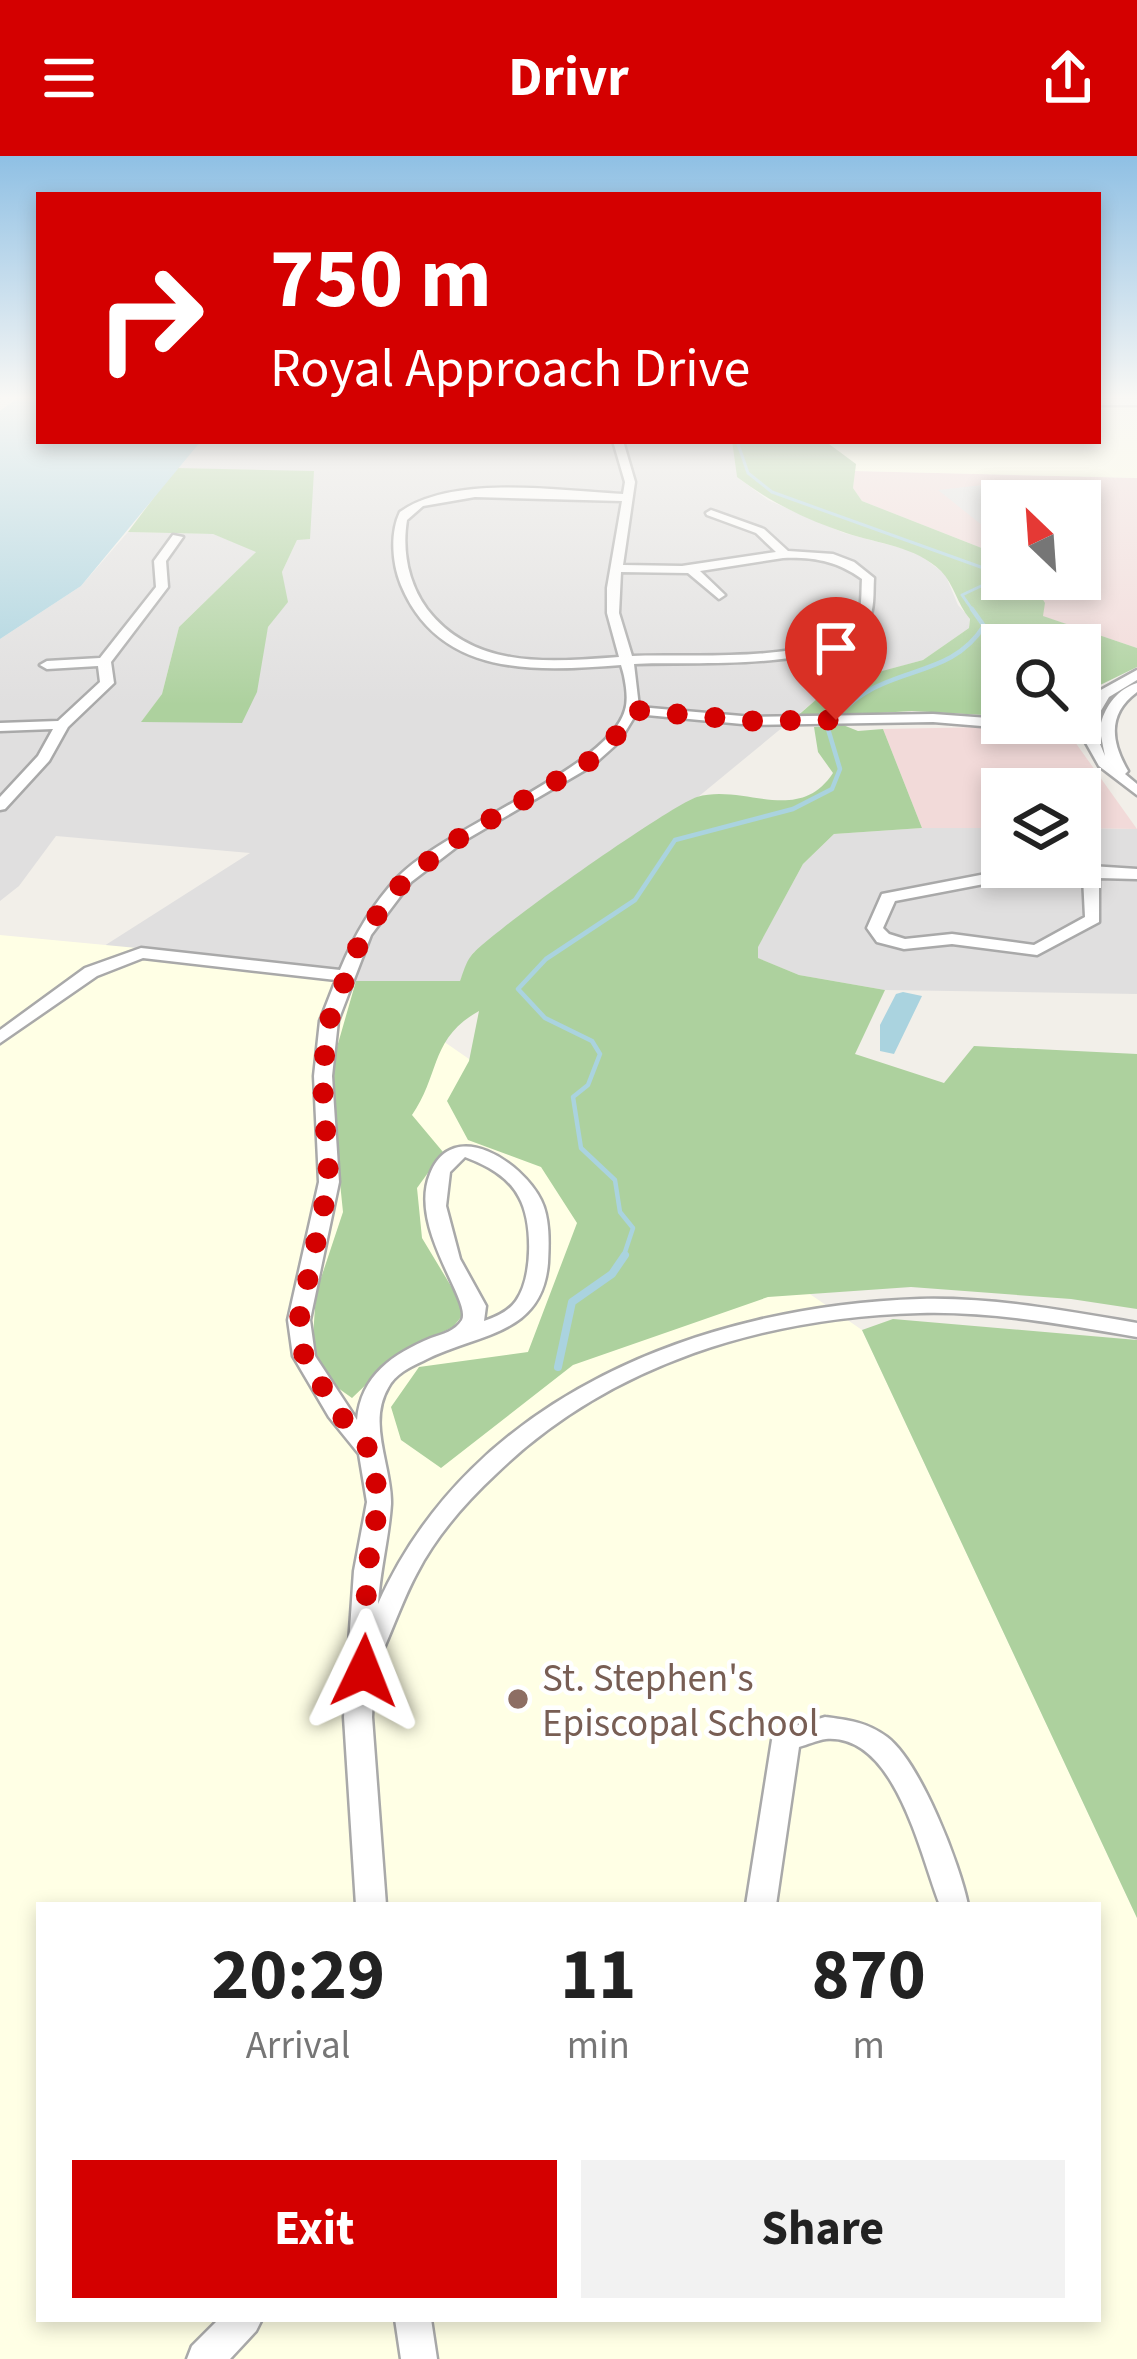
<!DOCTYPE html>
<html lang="en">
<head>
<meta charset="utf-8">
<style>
	:root { --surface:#fff; --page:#f2f2f2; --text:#222; --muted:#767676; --accent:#d40000 }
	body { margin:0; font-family:"Source Sans 3",sans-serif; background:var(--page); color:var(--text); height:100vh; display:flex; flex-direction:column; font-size:45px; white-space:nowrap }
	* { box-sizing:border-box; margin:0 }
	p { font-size:39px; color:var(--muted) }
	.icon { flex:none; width:66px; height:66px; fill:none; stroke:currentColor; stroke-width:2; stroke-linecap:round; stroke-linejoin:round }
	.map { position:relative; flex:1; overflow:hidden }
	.drawer { position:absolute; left:36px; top:1746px; width:1065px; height:420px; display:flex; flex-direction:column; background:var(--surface); border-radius:0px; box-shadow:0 6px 18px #0003 }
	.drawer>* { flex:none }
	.guide { position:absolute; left:36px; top:36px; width:1065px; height:252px; border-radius:0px; box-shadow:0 6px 18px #0003; background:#d40000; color:#fff; overflow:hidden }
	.needle { width:78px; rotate:335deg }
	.tools { position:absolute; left:981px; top:324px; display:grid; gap:24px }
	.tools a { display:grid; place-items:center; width:120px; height:120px; border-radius:0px; background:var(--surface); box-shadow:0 6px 18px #0003; font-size:60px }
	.pin { position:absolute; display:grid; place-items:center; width:102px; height:102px; color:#fff; margin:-123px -51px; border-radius:50% 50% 50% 0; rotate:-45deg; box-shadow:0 0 12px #0007 }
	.pin .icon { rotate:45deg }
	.me { position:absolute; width:132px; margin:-66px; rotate:2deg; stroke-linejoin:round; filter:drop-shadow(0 0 9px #0008) }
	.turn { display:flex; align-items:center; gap:42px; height:252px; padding:0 36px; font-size:54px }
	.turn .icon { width:156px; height:156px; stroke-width:2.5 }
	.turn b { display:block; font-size:84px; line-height:102px }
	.eta { display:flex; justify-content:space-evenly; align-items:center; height:204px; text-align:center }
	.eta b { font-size:72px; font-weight:700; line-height:84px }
	.primary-button { display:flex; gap:24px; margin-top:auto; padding:24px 36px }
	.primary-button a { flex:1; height:138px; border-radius:0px; background:var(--accent); color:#fff; font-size:48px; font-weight:700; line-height:138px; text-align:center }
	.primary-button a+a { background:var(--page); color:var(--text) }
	header { display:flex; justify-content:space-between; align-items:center; height:156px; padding:0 36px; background:var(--accent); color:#fff; font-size:54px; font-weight:700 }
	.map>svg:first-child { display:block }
</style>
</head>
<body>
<header><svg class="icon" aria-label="menu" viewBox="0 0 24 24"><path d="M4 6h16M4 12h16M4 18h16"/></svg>Drivr<svg class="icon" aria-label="share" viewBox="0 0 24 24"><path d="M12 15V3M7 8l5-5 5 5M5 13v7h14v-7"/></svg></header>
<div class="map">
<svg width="1137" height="2203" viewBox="0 0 1137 2203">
	<rect width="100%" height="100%" fill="#f2efe9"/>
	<path fill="#e0dfdf" d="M201 285H732L737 321 768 344 844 377 916 396 945 418 958 449 970 462 969 472 923 504 834 529 698 641 599 703 472 798 460 825H356L104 790 250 697 56 680 19 730 0 745V483L81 430 128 376 213 378 257 395 179 471 162 538 142 565 261 502 268 471 287 446 282 416 297 384 314 316 176 312Z
		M922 672H1002V711H1080V672L1137 673V838L885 834 799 819 757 802V792L803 708 834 678Z"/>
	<path fill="#f2dad9" d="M855 315 1137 322V492L1042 460 1045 447 1031 423H1080V345H1002V400L862 345 853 332Z
		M988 571 1070 579 1137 673 1080 672V633H1002V672H922L883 573Z"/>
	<path fill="#ffffe5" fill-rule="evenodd" d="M1098 250 1137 251V322L855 315 825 285H1098Z
		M0 779 137 792 356 825 862 1174 1137 1762V2203H0ZM39 1749H1098V2163H39Z"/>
	<path fill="#add19e" d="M732 285H825L856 308 853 332 862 345 1002 400V423H1031L1045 447 1043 460 1137 492V511L1094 532 1080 546V489H1002V560L912 555 795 562 834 528 923 504 969 472 970 463C957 448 954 428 941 415 915 390 879 388 846 377 807 364 770 346 737 321Z
		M176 312 314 315 310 383 297 384 282 416 288 446 268 471 257 536 242 567 141 566 162 538 179 471 256 396 213 378 128 376Z
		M843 569 858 575 883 573 922 672 834 678 803 708 758 791V802L799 819 885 834 855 898 944 927 974 890 1137 898V1153L1071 1143 911 1131 768 1141 573 1209 441 1312 401 1284 391 1251 419 1211 528 1196 577 1067 541 1011 468 984 447 945 469 905 479 855C430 882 440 919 412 959L443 996 417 1032 422 1082 466 1155 453 1171 399 1197 352 1242 338 1232 312 1195 316 1137 343 1056 329 919 356 825H460C463 817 466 806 471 800 487 778 671 649 697 641 744 627 798 670 833 617L818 596 814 571Z
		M893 1163 1137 1184V1762L862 1174Z"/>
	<path fill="#e2e2e2" d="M1001 327 1031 345H1002V385L938 334Z"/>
	<path fill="#aad3df" d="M20 240H39V285H201L81 430 0 483V255Z
		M903 836 922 840 894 898 880 895V869L896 838Z"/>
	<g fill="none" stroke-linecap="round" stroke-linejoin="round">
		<path stroke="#aad3df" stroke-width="3" d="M737 285 748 317 772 336 989 414 998 422 962 439 974 456"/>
		<path stroke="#aad3df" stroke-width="4.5" d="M838 559C887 506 948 526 984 470L972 453
			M623 1102 633 1072 620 1056 615 1024 581 992 573 941 588 929 600 898 592 885 545 862 518 833 546 803 635 744 675 684 793 653 832 633 840 613 828 573"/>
		<path stroke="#aad3df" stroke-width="8" d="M558 1211 572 1146 612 1118 625 1099"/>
		<defs>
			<path id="street" d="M1098 243H1137V249H1098Z
				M613 285H623L635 326 623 409 682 410 776 396 756 377 707 359 706 357 711 354 764 373 788 395 833 398 854 406 874 422C873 437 875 454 867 468 838 517 686 505 634 508L639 551 753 561 933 558 1002 563V567L1079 570 1099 535 1137 514V524L1109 541 1093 568 1101 567C1106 549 1118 533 1137 527V536C1107 558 1111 586 1128 615L1125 618 1137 628V639L1099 610 1081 578 933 566 753 569 636 558 619 586 592 610 467 683 411 726 371 779 338 865 332 920 339 1026 310 1164 315 1200 357 1264C361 1219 393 1198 431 1182 443 1178 455 1175 462 1164 472 1145 408 1072 430 1018 453 960 522 1006 541 1044 550 1062 549 1087 548 1107 542 1181 476 1177 423 1205 410 1211 395 1218 388 1232 367 1268 392 1311 391 1348 389 1381 380 1414 378 1448 471 1239 704 1150 920 1143 993 1141 1066 1155 1137 1167V1181C1066 1169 993 1155 920 1157 765 1161 609 1208 496 1318 466 1346 436 1380 417 1417 404 1441 395 1467 384 1492L375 1501 372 1561 386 1749H356L344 1561 354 1415 367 1346 359 1298 329 1261 293 1200 288 1164 319 1026 314 920 320 865 336 824 143 802 97 820 0 887V874L85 812 141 792 340 814C354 780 372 749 398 721 446 671 609 612 625 554 629 542 625 521 621 509 538 515 440 523 401 429 392 407 390 377 400 356 454 318 559 335 623 338L625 326ZM475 341 622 345 607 432V457L619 501C550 506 474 514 427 453 408 427 402 395 407 364L423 350ZM783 402C814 401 837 405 862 423 861 437 863 458 853 469 816 509 685 497 632 500L619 457 621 416 688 417 719 443 725 439 700 415ZM1100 575 1105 600 1095 576ZM465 1001C486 1009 508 1020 519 1041 533 1066 533 1121 516 1145 508 1156 496 1161 484 1165L486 1150 460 1103 446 1050 450 1016Z
				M173 379 183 381 166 405 168 431 111 506 114 527 68 571 49 605 5 653 0 654V641L38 600 53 573 0 575V567L58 565 100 526 98 510 47 513 40 509 47 505 100 502 156 431 154 405Z
				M1091 710 1137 713V723L1099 722V766L1037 799 952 788 904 793 877 786 867 772 882 738 1022 711ZM1026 720 1083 721 1085 761 1034 789 952 778 905 783 889 778 883 772 895 745Z
				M825 1561C848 1564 867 1566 887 1581 920 1606 960 1708 968 1749H940C920 1699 896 1578 826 1583 817 1584 807 1589 799 1591L776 1749H746L772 1584 776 1576Z
				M219 2163H262L256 2175 230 2203H187L192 2190Z
				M395 2163H431L437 2203H401Z"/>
		</defs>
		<use href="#street" stroke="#a9a9a9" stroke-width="5"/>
		<use href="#street" fill="#fff" fill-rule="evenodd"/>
	</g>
	<linearGradient id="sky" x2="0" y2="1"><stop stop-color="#8fc0e4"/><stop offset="0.44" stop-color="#f9f8f5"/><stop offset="1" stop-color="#f9f8f5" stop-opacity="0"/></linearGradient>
	<rect width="1137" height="549" fill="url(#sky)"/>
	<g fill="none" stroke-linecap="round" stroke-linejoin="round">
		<path stroke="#d40000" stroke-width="21" stroke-dasharray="0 37.8" d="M364 1515 367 1415 379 1346 371 1296 337 1255 304 1200 299 1164 329 1026 322 920 329 865 363 778 405 723 462 680 587 607 614 583 632 554 753 565 836 564"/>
	</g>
	<circle fill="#8d6e63" stroke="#fff" stroke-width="4.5" cx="518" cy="1543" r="12"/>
	<g text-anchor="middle" stroke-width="9" stroke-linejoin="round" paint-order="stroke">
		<g font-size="39" fill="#785e54" stroke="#fff" text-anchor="start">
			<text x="542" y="1535">St. Stephen's<tspan x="542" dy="45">Episcopal School</tspan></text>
		</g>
	</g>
</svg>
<div class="tools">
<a><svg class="needle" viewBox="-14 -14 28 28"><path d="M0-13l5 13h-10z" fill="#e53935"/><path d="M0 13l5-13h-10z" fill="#767676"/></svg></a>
<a><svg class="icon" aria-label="search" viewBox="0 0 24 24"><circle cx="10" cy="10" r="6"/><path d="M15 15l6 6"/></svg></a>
<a><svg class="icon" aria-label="layers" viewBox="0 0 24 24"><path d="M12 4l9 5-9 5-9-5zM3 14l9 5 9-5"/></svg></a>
</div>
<div class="pin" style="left:836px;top:564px;background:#d93025"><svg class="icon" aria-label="arrive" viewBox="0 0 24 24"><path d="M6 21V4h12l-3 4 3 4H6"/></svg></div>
<svg class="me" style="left:364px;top:1515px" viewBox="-20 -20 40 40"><path d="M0-17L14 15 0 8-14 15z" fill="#d40000" stroke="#fff" stroke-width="4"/></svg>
<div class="guide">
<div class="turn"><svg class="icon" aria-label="right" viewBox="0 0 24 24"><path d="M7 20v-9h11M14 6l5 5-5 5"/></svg><div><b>750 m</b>Royal Approach Drive</div></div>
</div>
<section class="drawer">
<div class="eta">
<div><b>20:29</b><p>Arrival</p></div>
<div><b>11</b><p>min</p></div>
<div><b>870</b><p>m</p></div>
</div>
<div class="primary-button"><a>Exit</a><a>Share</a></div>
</section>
</div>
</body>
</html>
